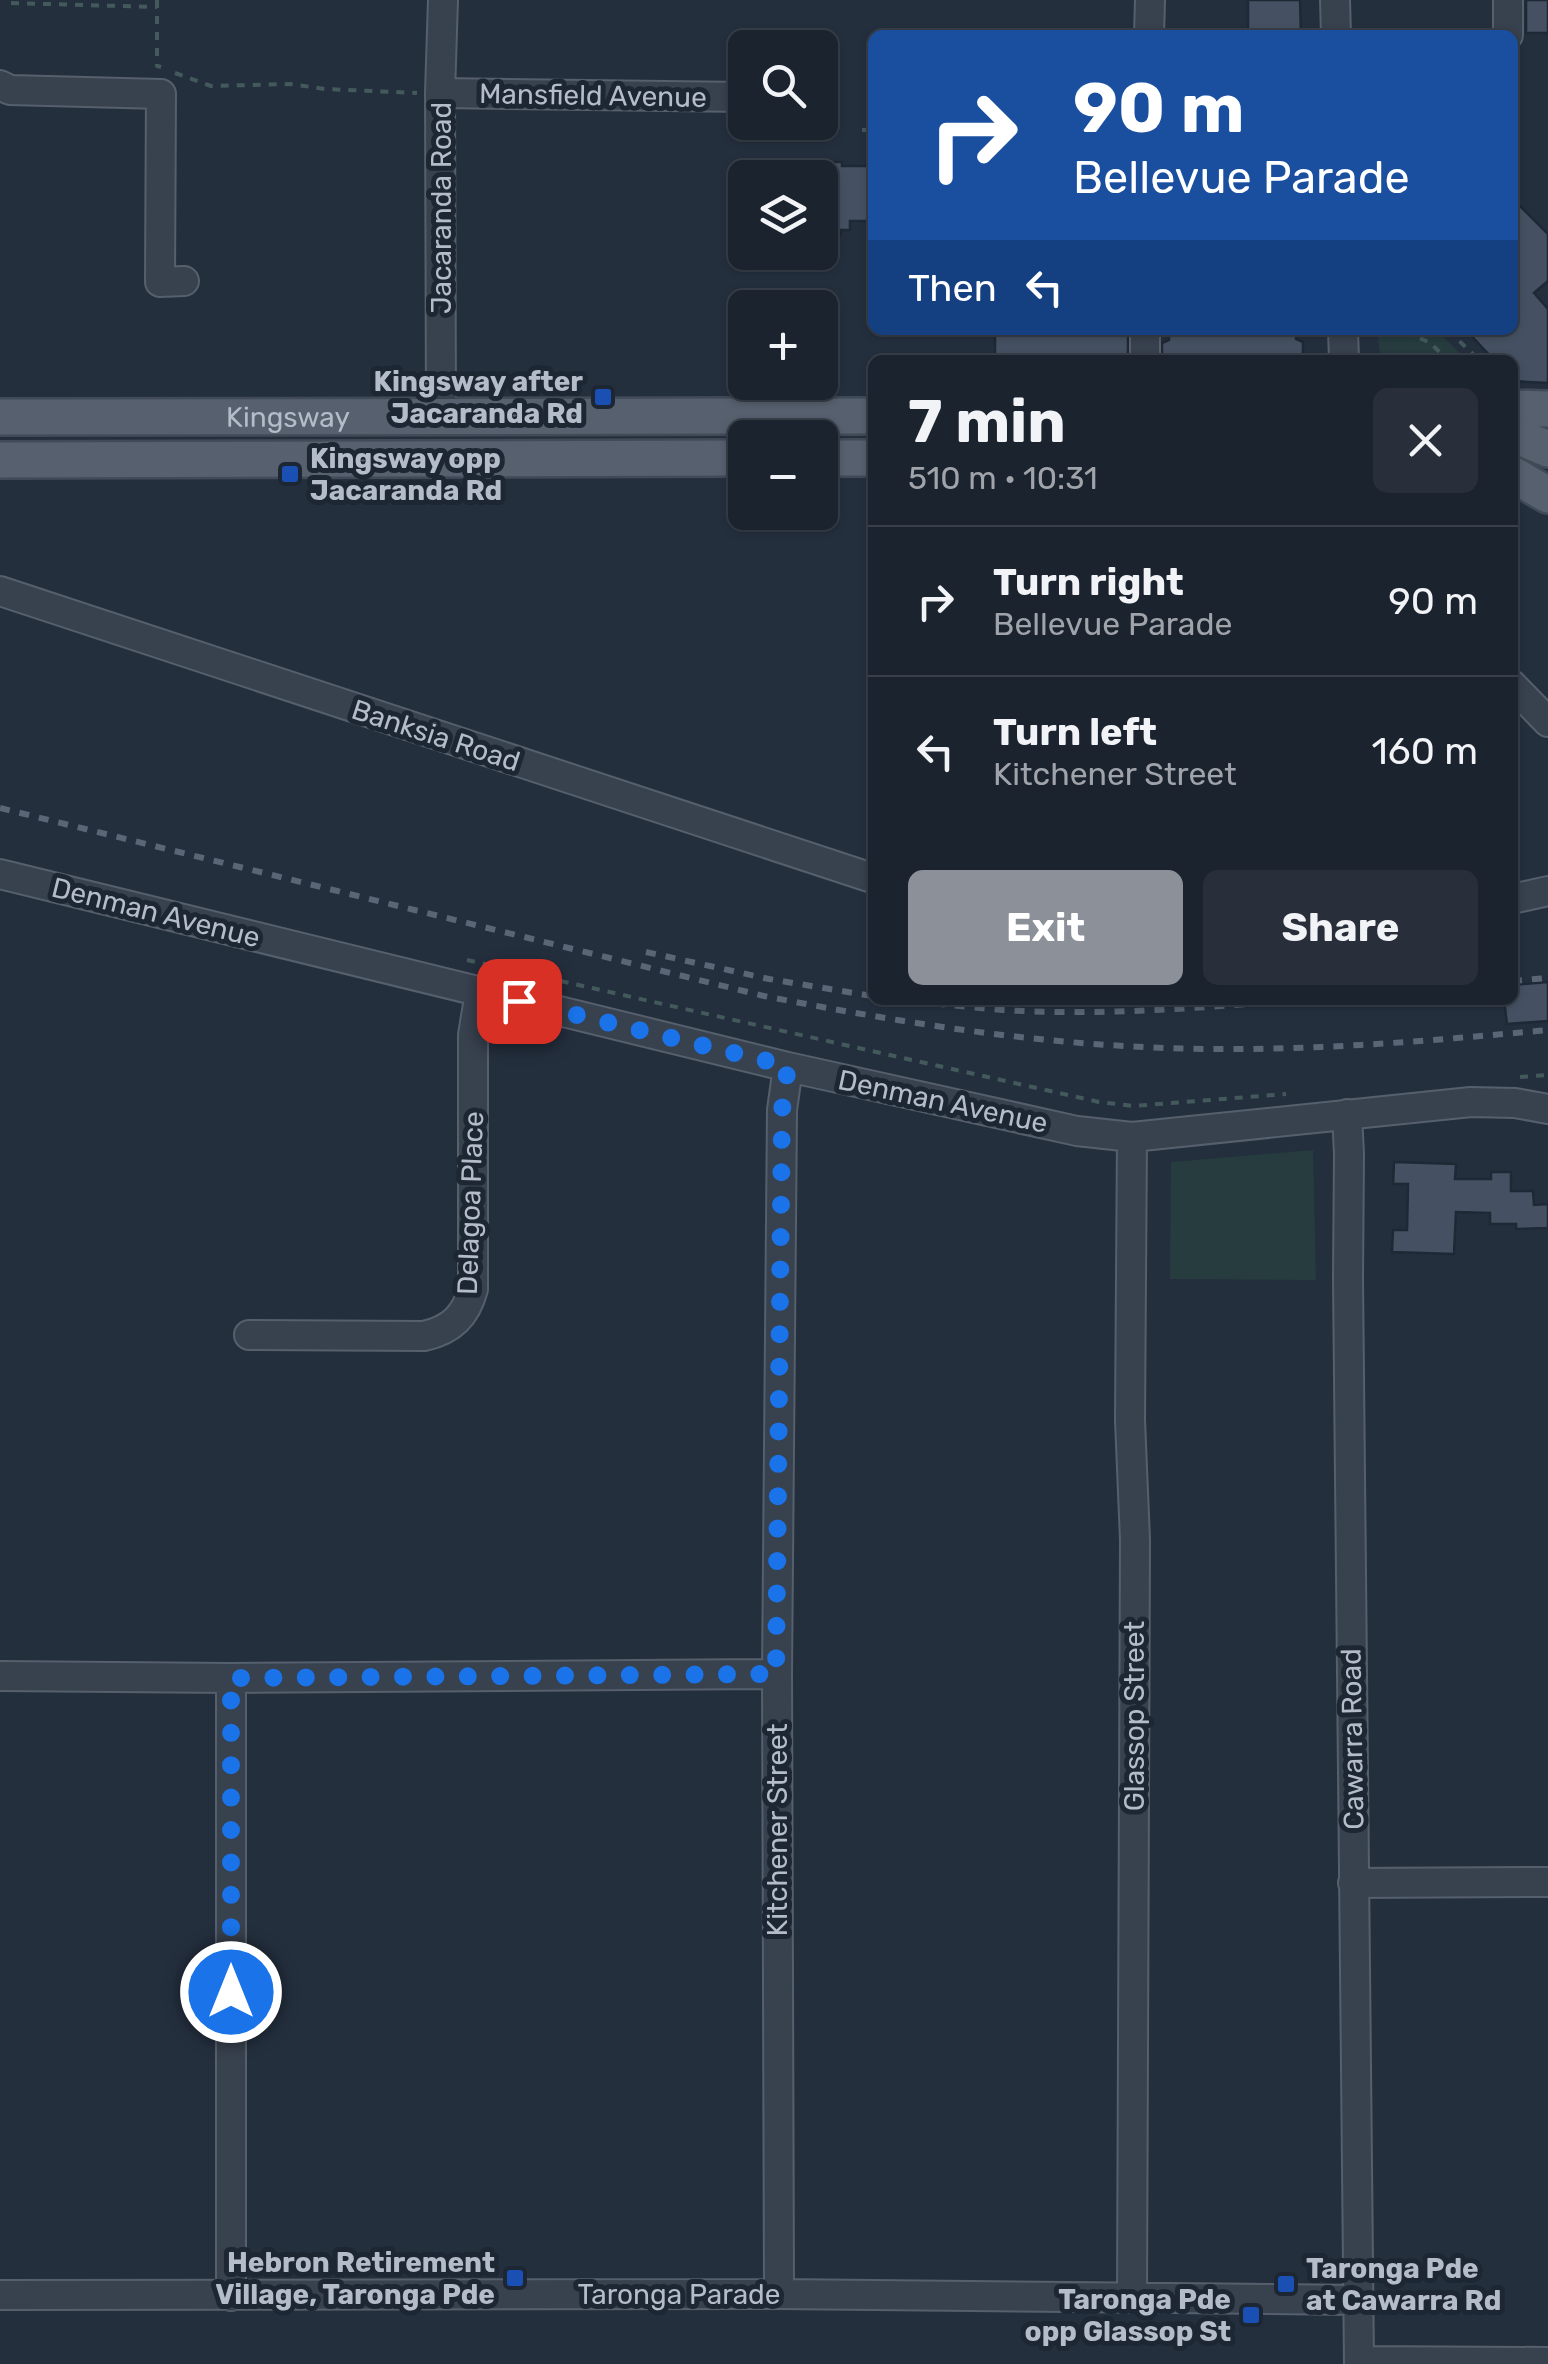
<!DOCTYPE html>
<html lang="en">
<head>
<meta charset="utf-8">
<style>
	:root { --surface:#1b232e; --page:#282f3a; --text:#f1f3f6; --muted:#a0a4aa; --line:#39404a; --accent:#8c9099 }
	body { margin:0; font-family:Rubik,sans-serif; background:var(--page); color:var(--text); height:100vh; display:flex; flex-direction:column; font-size:38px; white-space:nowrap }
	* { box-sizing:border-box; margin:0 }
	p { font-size:32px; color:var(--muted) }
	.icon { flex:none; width:55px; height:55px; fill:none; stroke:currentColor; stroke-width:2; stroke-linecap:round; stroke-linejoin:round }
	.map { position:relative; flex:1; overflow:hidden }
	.panel { position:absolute; left:868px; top:355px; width:650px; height:650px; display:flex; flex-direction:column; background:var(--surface); border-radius:15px; box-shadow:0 2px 8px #0004,0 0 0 2px var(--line) }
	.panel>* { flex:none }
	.guide { position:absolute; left:868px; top:30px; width:650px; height:305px; border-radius:15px; box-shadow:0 2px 8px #0004,0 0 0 2px var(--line); background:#1a4fa0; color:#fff; overflow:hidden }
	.buttons { position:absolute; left:728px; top:30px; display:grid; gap:20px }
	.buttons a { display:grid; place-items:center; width:110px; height:110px; border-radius:15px; background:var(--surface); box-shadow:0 2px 8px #0004,0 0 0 2px var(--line); font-size:50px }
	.pin { position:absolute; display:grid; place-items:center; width:85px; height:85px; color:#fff; margin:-42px; border-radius:20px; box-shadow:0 5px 15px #0006 }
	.me { position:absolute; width:110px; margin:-55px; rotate:0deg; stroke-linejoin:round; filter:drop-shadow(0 0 8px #0008) }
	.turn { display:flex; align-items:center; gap:35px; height:210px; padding:0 40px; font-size:45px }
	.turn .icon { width:130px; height:130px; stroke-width:2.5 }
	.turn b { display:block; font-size:70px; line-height:85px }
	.then { display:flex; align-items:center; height:95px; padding:0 40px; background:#0003; gap:20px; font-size:38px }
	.round { display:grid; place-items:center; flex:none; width:105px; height:105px; border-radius:15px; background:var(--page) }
	.headline { display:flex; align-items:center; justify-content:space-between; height:170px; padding:0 40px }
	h1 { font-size:60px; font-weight:700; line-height:75px }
	.button { display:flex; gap:20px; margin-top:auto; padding:20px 40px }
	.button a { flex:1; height:115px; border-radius:15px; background:var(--accent); color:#fff; font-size:40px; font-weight:700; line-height:115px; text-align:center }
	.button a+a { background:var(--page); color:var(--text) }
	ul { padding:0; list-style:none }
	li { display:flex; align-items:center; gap:30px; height:150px; padding:0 40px; border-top:2px solid var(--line) }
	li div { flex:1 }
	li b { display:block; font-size:38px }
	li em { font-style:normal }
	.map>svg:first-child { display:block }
</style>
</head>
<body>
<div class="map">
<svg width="1548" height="2364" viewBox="0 0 1548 2364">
	<rect width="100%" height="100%" fill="#242f3e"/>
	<path fill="#263c3f" d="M1377 330H1436L1467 360H1381Z
		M1313 1150 1316 1280 1170 1279 1171 1162Z"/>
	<path fill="#455162" stroke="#1f2835" stroke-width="2.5" d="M1248 0H1300L1301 35H1248Z
		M1526 0H1548V33H1526Z
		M820 162H842V166H868V169H872V216H869V221H850V230H841V235H823L824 230H820Z
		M1512 198 1548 234V281L1534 293 1548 309V383L1512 381V360H1494L1466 330H1512Z
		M995 330H1128V360H995Z
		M1169 330H1201V334L1257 335 1256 330H1296V339L1303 342V360H1162V343L1169 340Z
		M1548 982V1021L1507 1024 1504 1000H1512V985Z
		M1394 1162 1456 1164 1455 1179H1491V1172H1511V1191H1533L1534 1205 1548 1204V1228L1516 1229V1224H1490V1213L1456 1212 1454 1254 1392 1252 1393 1230H1407L1408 1184H1393Z"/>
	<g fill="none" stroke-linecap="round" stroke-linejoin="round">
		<defs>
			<path id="minor" d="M1335 0 1336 35
				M1508 0V35
				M1149 35 1150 0
				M0 85 10 90 161 94 160 282 184 281
				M440 93 745 97
				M820 98H821
				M1343 330 1344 360
				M1145 360V330
				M441 416 440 93 443 0
				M0 591 872 878
				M1512 685 1548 722
				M0 874 788 1067 1077 1131 1132 1137 1471 1102 1515 1103 1548 1109
				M1512 899 1548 891
				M1347 1114 1349 1154 1348 1278 1359 2364
				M249 1335 424 1336C452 1330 466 1315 473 1289V1035L480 992
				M0 1676 231 1678 777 1674
				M1353 1883 1548 1882
				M779 2294 777 1674 782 1110 788 1067
				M0 2295 779 2294 1358 2300
				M231 2296V1678
				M1132 2296 1135 1540 1130 1420 1132 1137
				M1359 2361 1548 2362"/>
			<g id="major">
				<path d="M1512 408 1548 409"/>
				<path id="s1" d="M0 417 872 416"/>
				<path d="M1512 434 1548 449"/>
				<path d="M820 458H872"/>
				<path d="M0 460 745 458"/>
				<path d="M1512 474 1548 495"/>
			</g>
		</defs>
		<use href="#minor" stroke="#565f6c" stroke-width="32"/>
		<use href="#major" stroke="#414a57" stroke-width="40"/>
		<path stroke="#44595c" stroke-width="4" stroke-dasharray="8 8" stroke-linecap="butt" d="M157 0V66L161 67
			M11 3 157 7
			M175 73 211 86 290 84 325 89 417 93
			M862 130H872
			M1379 330H1384
			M1407 330 1411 335 1429 342 1448 360
			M1448 330 1479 360
			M467 960 1099 1102 1134 1106 1286 1094
			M1520 1077 1548 1075"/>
		<use href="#minor" stroke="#38414e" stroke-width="28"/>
		<use href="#major" stroke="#56606e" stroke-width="35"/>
		<path stroke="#5a6575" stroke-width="6" stroke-dasharray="10 10" stroke-linecap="butt" d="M0 808 764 996C883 1019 1002 1039 1124 1046 1266 1055 1407 1043 1548 1030
			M646 952 769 979 872 996
			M1512 981 1548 978
			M895 1000C931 1003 967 1007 1003 1010 1101 1016 1200 1008 1298 1000"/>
	</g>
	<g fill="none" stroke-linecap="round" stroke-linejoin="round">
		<path stroke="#1a73e8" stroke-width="18" stroke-dasharray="0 32.4" d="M231 1992V1678L776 1674 782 1110 788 1066 519 1001"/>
	</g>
	<g fill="#1a4fb4" stroke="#1d2633" stroke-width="4">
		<rect x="593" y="387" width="20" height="20" rx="5"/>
		<rect x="280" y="464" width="20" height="20" rx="5"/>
		<rect x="505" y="2268" width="20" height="20" rx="5"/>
		<rect x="1276" y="2274" width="20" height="20" rx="5"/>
		<rect x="1241" y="2305" width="20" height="20" rx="5"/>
	</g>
	<g text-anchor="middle" stroke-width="10" stroke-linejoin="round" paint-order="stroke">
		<g font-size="28" fill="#b4bcc9" stroke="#1d2633">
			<text transform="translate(593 95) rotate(1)" y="10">Mansfield Avenue</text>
			<text transform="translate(441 208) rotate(-90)" y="10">Jacaranda Road</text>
			<text dy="10" stroke="none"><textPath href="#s1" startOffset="288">Kingsway</textPath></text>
			<text transform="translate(436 735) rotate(18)" y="10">Banksia Road</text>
			<text transform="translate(156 912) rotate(14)" y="10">Denman Avenue</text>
			<text transform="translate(943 1101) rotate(12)" y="10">Denman Avenue</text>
			<text transform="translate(470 1203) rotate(-88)" y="10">Delagoa Place</text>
			<text transform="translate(1134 1716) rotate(-90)" y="10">Glassop Street</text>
			<text transform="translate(1352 1739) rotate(-91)" y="10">Cawarra Road</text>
			<text transform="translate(777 1830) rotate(-90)" y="10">Kitchener Street</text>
			<text x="679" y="2304">Taronga Parade</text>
		</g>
		<g font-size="28" font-weight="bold" fill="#b4bcc9" stroke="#1d2633" text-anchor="end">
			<text x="583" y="391">Kingsway after<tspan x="583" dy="32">Jacaranda Rd</tspan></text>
			<text x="310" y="468" text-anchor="start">Kingsway opp<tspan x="310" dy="32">Jacaranda Rd</tspan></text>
			<text x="495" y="2272">Hebron Retirement<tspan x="495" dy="32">Village, Taronga Pde</tspan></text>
			<text x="1306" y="2278" text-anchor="start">Taronga Pde<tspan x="1306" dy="32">at Cawarra Rd</tspan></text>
			<text x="1231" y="2309">Taronga Pde<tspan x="1231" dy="32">opp Glassop St</tspan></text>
		</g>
	</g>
</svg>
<div class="buttons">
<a><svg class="icon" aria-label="search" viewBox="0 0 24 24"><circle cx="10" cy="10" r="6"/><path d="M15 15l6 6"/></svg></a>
<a><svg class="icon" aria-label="layers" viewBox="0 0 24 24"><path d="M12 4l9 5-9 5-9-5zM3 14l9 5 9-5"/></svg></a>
<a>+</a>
<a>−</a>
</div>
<div class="pin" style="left:519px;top:1001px;background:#d93025"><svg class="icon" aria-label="arrive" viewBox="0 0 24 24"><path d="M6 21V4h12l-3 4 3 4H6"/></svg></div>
<svg class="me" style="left:231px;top:1992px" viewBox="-20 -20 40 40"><circle r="17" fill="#1a73e8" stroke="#fff" stroke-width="3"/><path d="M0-11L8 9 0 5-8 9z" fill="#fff"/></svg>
<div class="guide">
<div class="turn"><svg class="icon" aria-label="right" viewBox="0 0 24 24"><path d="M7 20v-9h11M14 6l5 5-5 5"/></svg><div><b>90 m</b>Bellevue Parade</div></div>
<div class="then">Then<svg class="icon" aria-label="left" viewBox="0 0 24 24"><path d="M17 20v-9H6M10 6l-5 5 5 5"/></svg></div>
</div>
<section class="panel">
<div class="headline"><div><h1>7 min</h1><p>510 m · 10:31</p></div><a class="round"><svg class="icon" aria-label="close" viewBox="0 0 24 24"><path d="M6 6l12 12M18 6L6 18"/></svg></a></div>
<ul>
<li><svg class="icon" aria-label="right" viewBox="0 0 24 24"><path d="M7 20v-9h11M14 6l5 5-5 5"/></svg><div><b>Turn right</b><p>Bellevue Parade</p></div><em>90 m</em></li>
<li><svg class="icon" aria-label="left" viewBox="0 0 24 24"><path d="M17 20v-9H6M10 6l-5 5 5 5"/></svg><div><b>Turn left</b><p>Kitchener Street</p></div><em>160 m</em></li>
</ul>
<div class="button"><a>Exit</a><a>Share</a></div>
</section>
</div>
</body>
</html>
